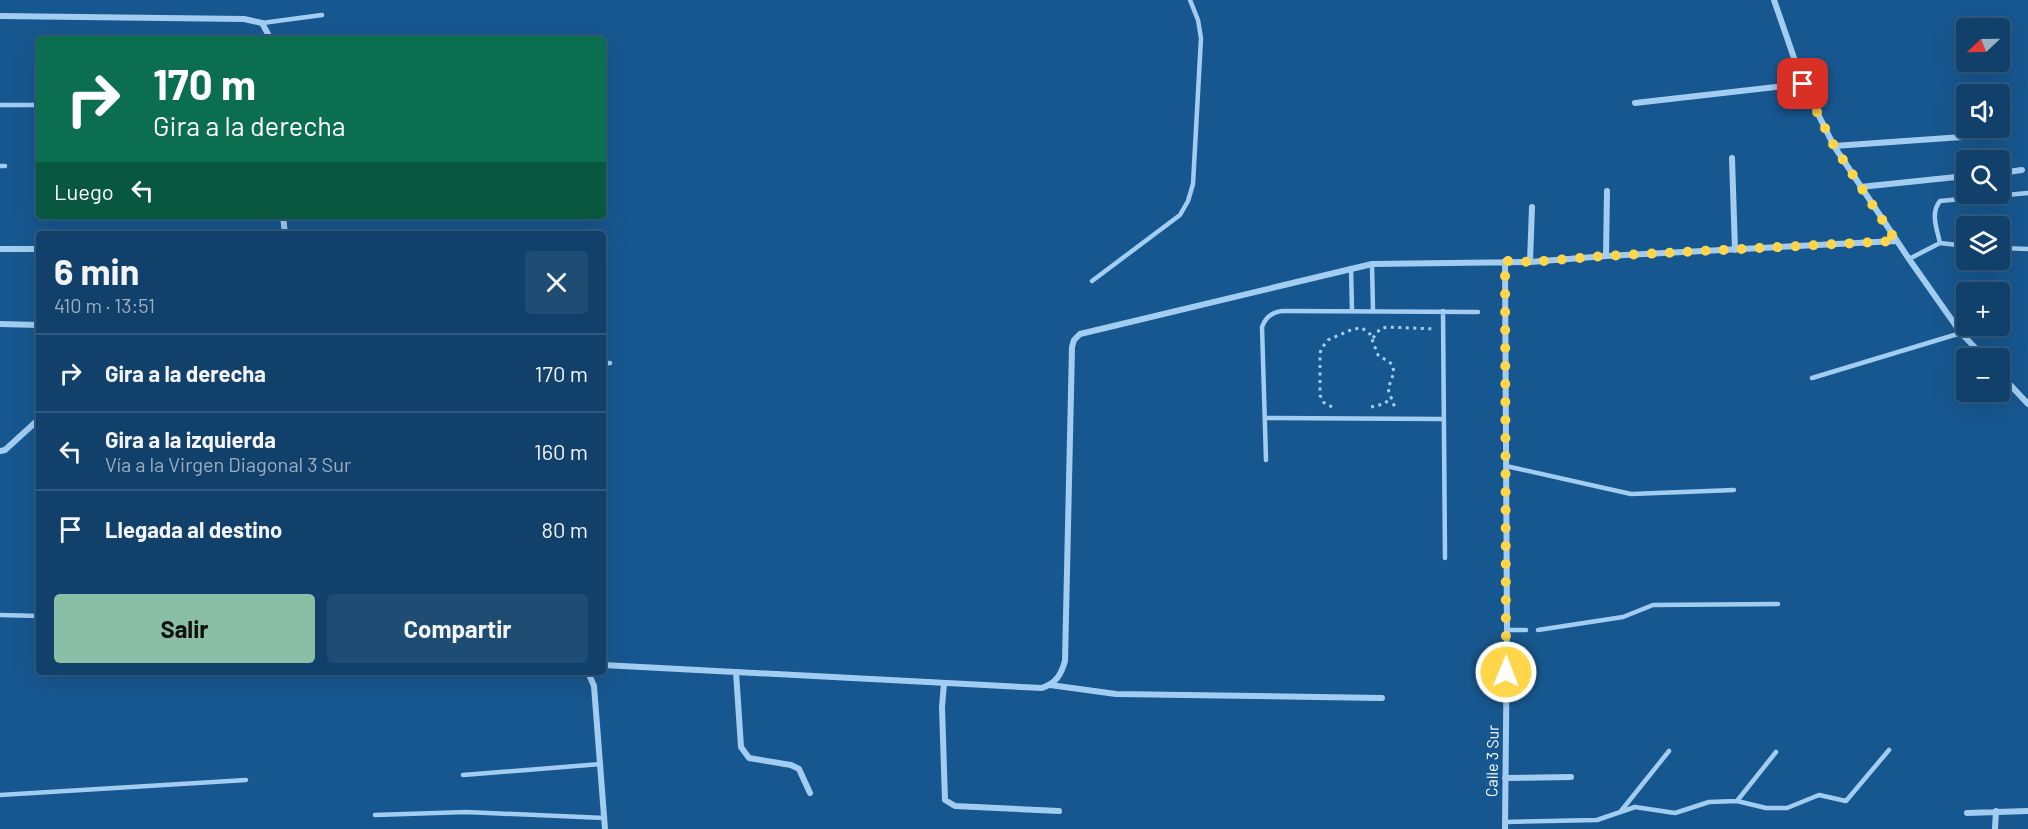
<!DOCTYPE html>
<html lang="es">
<head>
<meta charset="utf-8">
<style>
	:root { --surface:#11416b; --page:#1e4c73; --text:#f1f3f6; --muted:#9cafc1; --line:#305a7e; --accent:#8abfa5 }
	body { margin:0; font-family:Barlow,sans-serif; background:var(--page); color:var(--text); height:100vh; display:flex; flex-direction:column; font-size:22px; white-space:nowrap }
	* { box-sizing:border-box; margin:0 }
	p { font-size:20px; color:var(--muted) }
	.icon { flex:none; width:33px; height:33px; fill:none; stroke:currentColor; stroke-width:2; stroke-linecap:round; stroke-linejoin:round }
	.map { position:relative; flex:1; overflow:hidden }
	.details { position:absolute; left:36px; top:231px; width:570px; height:444px; display:flex; flex-direction:column; background:var(--surface); border-radius:6px; box-shadow:0 6px 24px #0002,0 0 0 2px var(--line) }
	.details>* { flex:none }
	.hud { position:absolute; left:36px; top:36px; width:570px; height:183px; border-radius:6px; box-shadow:0 6px 24px #0002,0 0 0 2px var(--line); background:#0b6e4f; color:#fff; overflow:hidden }
	.needle { width:39px; rotate:248deg }
	.fabs { position:absolute; left:1956px; top:18px; display:grid; gap:12px }
	.fabs a { display:grid; place-items:center; width:54px; height:54px; border-radius:6px; background:var(--surface); box-shadow:0 6px 24px #0002,0 0 0 2px var(--line); font-size:30px }
	.pin { position:absolute; display:grid; place-items:center; width:51px; height:51px; color:#fff; margin:-26px; border-radius:12px; box-shadow:0 3px 9px #0006 }
	.me { position:absolute; width:66px; margin:-33px; rotate:1deg; stroke-linejoin:round; filter:drop-shadow(0 0 4px #0008) }
	.turn { display:flex; align-items:center; gap:21px; height:126px; padding:0 18px; font-size:27px }
	.turn .icon { width:78px; height:78px; stroke-width:2.5 }
	.turn b { display:block; font-size:42px; line-height:51px }
	.then { display:flex; align-items:center; height:57px; padding:0 18px; background:#0003; gap:12px; font-size:22px }
	.round { display:grid; place-items:center; flex:none; width:63px; height:63px; border-radius:6px; background:var(--page) }
	.overview { display:flex; align-items:center; justify-content:space-between; height:102px; padding:0 18px }
	h1 { font-size:36px; font-weight:700; line-height:45px }
	.action { display:flex; gap:12px; margin-top:auto; padding:12px 18px }
	.action a { flex:1; height:69px; border-radius:6px; background:var(--accent); color:#111; font-size:24px; font-weight:700; line-height:69px; text-align:center }
	.action a+a { background:var(--page); color:var(--text) }
	ul { padding:0; list-style:none }
	li { display:flex; align-items:center; gap:18px; height:78px; padding:0 18px; border-top:2px solid var(--line) }
	li div { flex:1 }
	li b { display:block; font-size:22px }
	li em { font-style:normal }
	.map>svg:first-child { display:block }
</style>
</head>
<body>
<div class="map">
<svg width="2028" height="829" viewBox="0 0 2028 829">
	<rect width="100%" height="100%" fill="#17578f"/>
	<g fill="none" stroke-linecap="round" stroke-linejoin="round">
		<path stroke="#a3cdf0" stroke-width="3" stroke-dasharray="3 4.5" stroke-linecap="butt" d="M1373 338 1380 329 1387 327 1435 329
			M1332 407 1323 402 1320 395V354L1321 349 1328 340 1353 329 1362 328 1370 334 1378 355 1392 364 1394 372 1388 389 1395 408
			M1371 407 1383 404 1391 399"/>
		<path stroke="#a3cdf0" stroke-width="4.5" d="M262 23 322 15
			M0 105H39
			M0 166H5
			M1940 243C1937 229 1930 213 1940 201L2028 193
			M2000 248 2028 249
			M1909 259 1940 243 1966 246
			M1372 264 1373 311
			M1351 268 1352 310
			M1092 281 1180 215 1188 201 1193 184 1201 38 1198 20 1190 0
			M1443 311 1445 558
			M603 364 610 363
			M1812 378 1961 333
			M1266 418 1443 419
			M1266 460 1262 327C1266 316 1273 311 1285 311L1478 312
			M1506 466 1631 494 1734 490
			M0 615 39 616
			M1507 630H1526
			M1538 630 1623 617 1653 605 1778 604
			M463 775 601 764
			M0 795 246 780
			M1737 801 1776 752
			M1621 811 1669 751
			M375 815 466 812 604 818
			M1505 822 1597 820 1635 807 1675 813 1709 802 1737 801 1766 808H1787L1819 795 1846 801 1889 750"/>
		<path stroke="#a3cdf0" stroke-width="6" d="M1774 0 1803 84 1834 146 1909 259 1961 333 1985 358
			M0 16 244 19 262 23 268 34V39
			M1635 103 1803 84
			M1834 146 1991 135
			M1732 158 1735 250
			M2000 173 2022 170
			M1860 187 1966 176
			M283 216 285 234
			M0 249H39
			M1606 256 1607 191
			M1530 262 1532 207
			M0 324 39 325
			M2000 374 2028 404
			M0 451 5 450 39 419
			M603 665 1042 688C1056 683 1061 675 1065 661L1072 347 1074 340 1080 334 1372 264 1530 262 1606 256 1896 241
			M588 672 594 686 605 829
			M736 672 741 747 749 758 791 765 799 769 810 793
			M944 683 942 707 945 800 955 806 1059 811
			M1050 685 1116 694 1382 698
			M1505 778 1571 777
			M1967 813 2028 811
			M1505 829 1507 630 1505 261
			M1995 829 1996 811"/>
	</g>
	<g fill="none" stroke-linecap="round" stroke-linejoin="round">
		<path stroke="#ffd54a" stroke-width="10" stroke-dasharray="0 18" d="M1506 672 1505 261 1530 262 1605 256 1896 241 1834 146 1803 84"/>
	</g>
	<g text-anchor="middle" stroke-width="4.5" stroke-linejoin="round" paint-order="stroke">
		<g font-size="16" fill="#fff" stroke="#17578f">
			<text transform="translate(1492 761) rotate(-89)" y="6">Calle 3 Sur</text>
		</g>
	</g>
</svg>
<div class="fabs">
<a><svg class="needle" viewBox="-14 -14 28 28"><path d="M0-13l5 13h-10z" fill="#e53935"/><path d="M0 13l5-13h-10z" fill="#9cafc1"/></svg></a>
<a><svg class="icon" aria-label="sound" viewBox="0 0 24 24"><path d="M4 9h4l5-4v14l-5-4H4zM17 9q2 3 0 6"/></svg></a>
<a><svg class="icon" aria-label="search" viewBox="0 0 24 24"><circle cx="10" cy="10" r="6"/><path d="M15 15l6 6"/></svg></a>
<a><svg class="icon" aria-label="layers" viewBox="0 0 24 24"><path d="M12 4l9 5-9 5-9-5zM3 14l9 5 9-5"/></svg></a>
<a>+</a>
<a>−</a>
</div>
<div class="pin" style="left:1803px;top:84px;background:#d93025"><svg class="icon" aria-label="arrive" viewBox="0 0 24 24"><path d="M6 21V4h12l-3 4 3 4H6"/></svg></div>
<svg class="me" style="left:1506px;top:672px" viewBox="-20 -20 40 40"><circle r="17" fill="#ffd54a" stroke="#fff" stroke-width="3"/><path d="M0-11L8 9 0 5-8 9z" fill="#fff"/></svg>
<div class="hud">
<div class="turn"><svg class="icon" aria-label="right" viewBox="0 0 24 24"><path d="M7 20v-9h11M14 6l5 5-5 5"/></svg><div><b>170 m</b>Gira a la derecha</div></div>
<div class="then">Luego<svg class="icon" aria-label="left" viewBox="0 0 24 24"><path d="M17 20v-9H6M10 6l-5 5 5 5"/></svg></div>
</div>
<section class="details">
<div class="overview"><div><h1>6 min</h1><p>410 m · 13:51</p></div><a class="round"><svg class="icon" aria-label="close" viewBox="0 0 24 24"><path d="M6 6l12 12M18 6L6 18"/></svg></a></div>
<ul>
<li><svg class="icon" aria-label="right" viewBox="0 0 24 24"><path d="M7 20v-9h11M14 6l5 5-5 5"/></svg><div><b>Gira a la derecha</b></div><em>170 m</em></li>
<li><svg class="icon" aria-label="left" viewBox="0 0 24 24"><path d="M17 20v-9H6M10 6l-5 5 5 5"/></svg><div><b>Gira a la izquierda</b><p>Vía a la Virgen Diagonal 3 Sur</p></div><em>160 m</em></li>
<li><svg class="icon" aria-label="arrive" viewBox="0 0 24 24"><path d="M6 21V4h12l-3 4 3 4H6"/></svg><div><b>Llegada al destino</b></div><em>80 m</em></li>
</ul>
<div class="action"><a>Salir</a><a>Compartir</a></div>
</section>
</div>
</body>
</html>
